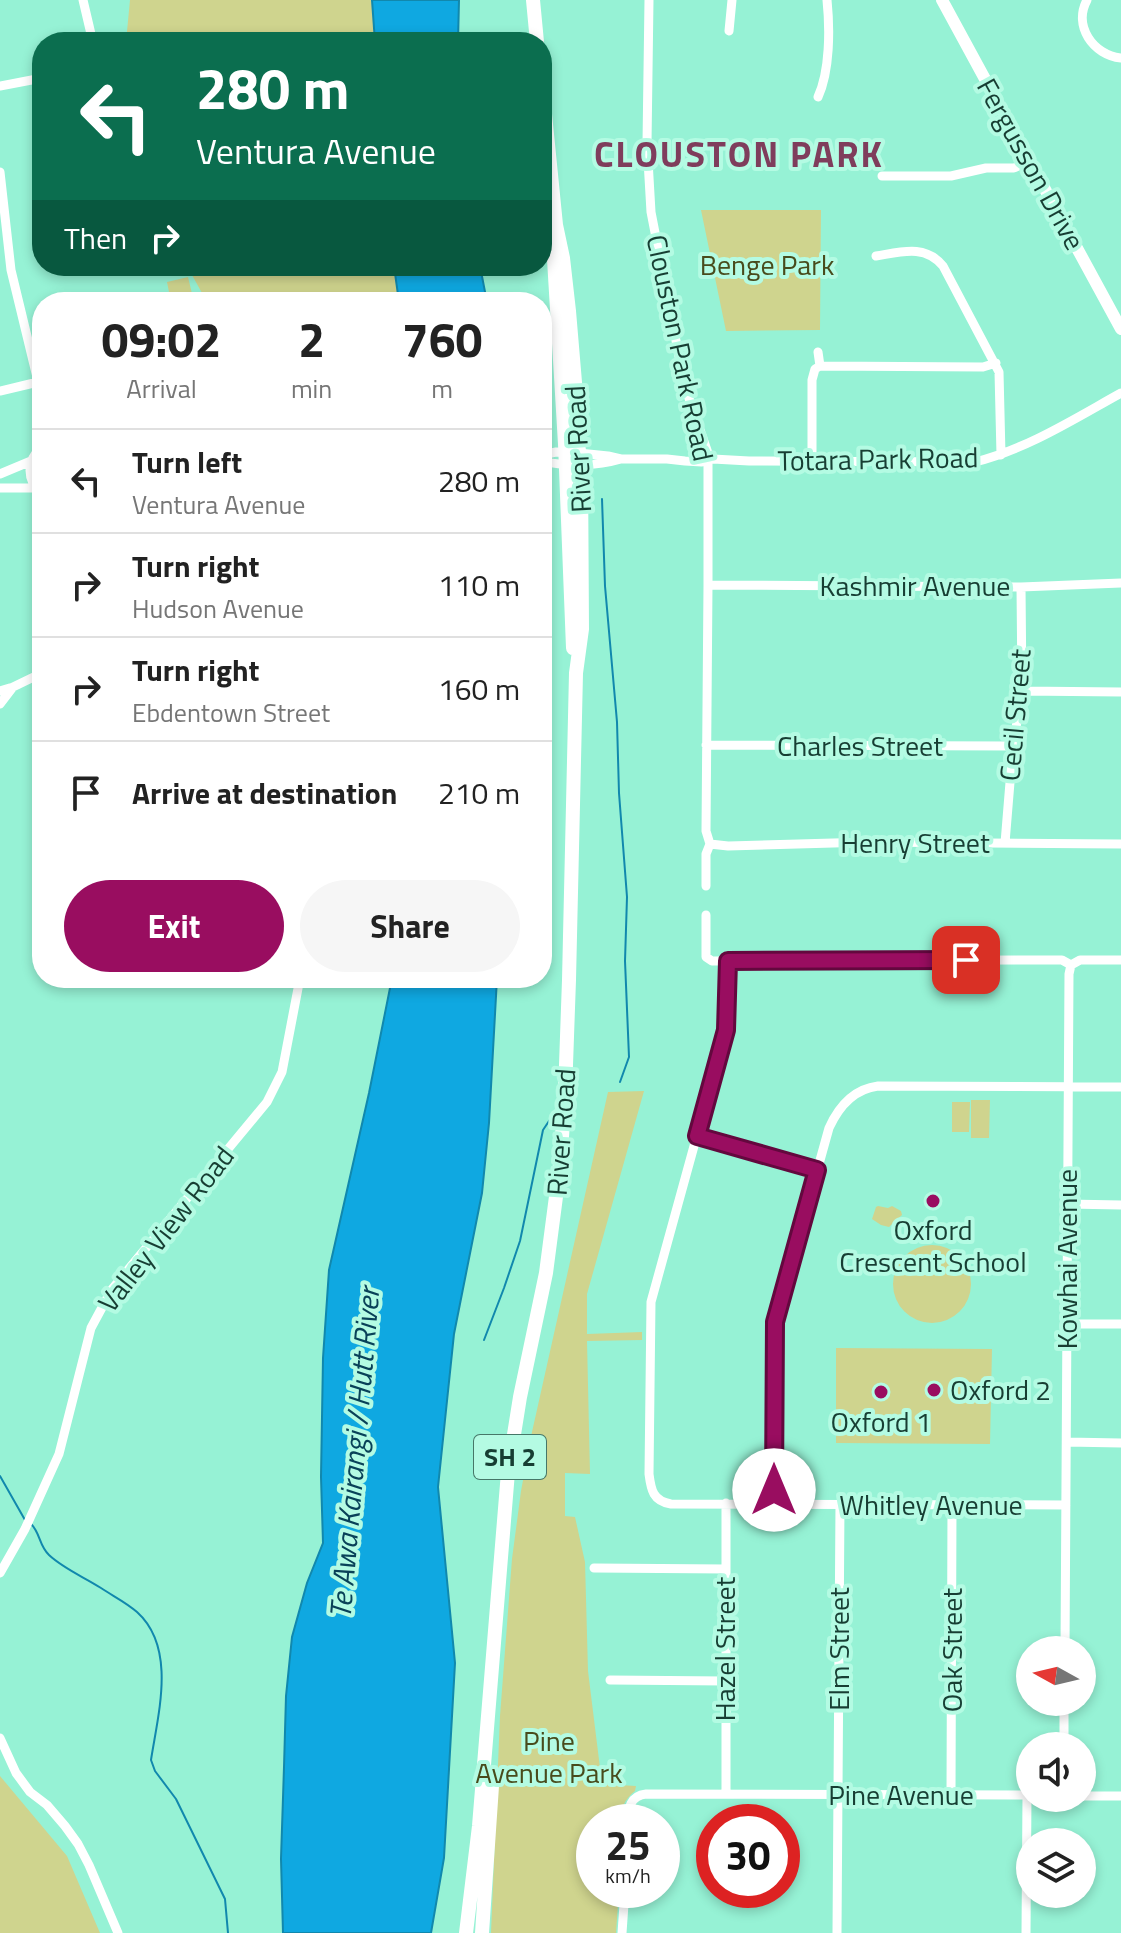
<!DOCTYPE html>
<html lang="en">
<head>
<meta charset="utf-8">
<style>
	:root { --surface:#fff; --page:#f6f6f6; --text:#222; --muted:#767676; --line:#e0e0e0; --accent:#990d60 }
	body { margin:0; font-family:"Titillium Web",sans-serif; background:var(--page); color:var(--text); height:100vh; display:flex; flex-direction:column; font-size:30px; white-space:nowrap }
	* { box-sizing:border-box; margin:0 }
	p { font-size:26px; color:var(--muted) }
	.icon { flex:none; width:44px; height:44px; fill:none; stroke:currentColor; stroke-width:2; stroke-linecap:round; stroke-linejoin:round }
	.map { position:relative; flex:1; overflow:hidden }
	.sheet { position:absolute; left:32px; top:292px; width:520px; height:696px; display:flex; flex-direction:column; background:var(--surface); border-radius:32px; box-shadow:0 4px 12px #0003 }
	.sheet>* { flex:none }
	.guide { position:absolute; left:32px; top:32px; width:520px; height:244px; border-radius:32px; box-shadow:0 4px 12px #0003; background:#0b6e4f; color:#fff; overflow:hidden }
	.needle { width:52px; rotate:278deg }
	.fabs { position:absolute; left:1016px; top:1636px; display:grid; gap:16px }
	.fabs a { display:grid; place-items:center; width:80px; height:80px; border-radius:50%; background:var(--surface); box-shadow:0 4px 12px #0003; font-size:40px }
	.speed { position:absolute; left:576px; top:1804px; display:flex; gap:16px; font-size:40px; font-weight:700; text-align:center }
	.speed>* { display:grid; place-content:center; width:104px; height:104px; border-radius:50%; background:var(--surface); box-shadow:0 4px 12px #0003; line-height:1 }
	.speed small { font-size:20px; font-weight:400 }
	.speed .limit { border:12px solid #d22; background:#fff; color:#111 }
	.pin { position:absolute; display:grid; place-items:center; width:68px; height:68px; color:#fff; margin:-34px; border-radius:16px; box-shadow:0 4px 12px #0006 }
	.me { position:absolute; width:88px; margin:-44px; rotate:0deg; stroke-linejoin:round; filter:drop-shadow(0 0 6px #0008) }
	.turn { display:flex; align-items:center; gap:28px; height:168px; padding:0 32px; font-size:36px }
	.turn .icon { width:104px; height:104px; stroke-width:2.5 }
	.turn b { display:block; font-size:56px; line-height:68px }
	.then { display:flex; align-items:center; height:76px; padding:0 32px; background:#0003; gap:16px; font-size:30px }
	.eta { display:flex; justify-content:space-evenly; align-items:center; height:136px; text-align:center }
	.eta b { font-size:48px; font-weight:700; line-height:56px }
	.action { display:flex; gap:16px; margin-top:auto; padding:16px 32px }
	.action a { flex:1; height:92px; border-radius:48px; background:var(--accent); color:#fff; font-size:32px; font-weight:700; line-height:92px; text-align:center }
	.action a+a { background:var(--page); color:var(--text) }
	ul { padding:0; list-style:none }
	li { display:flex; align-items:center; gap:24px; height:104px; padding:0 32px; border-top:2px solid var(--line) }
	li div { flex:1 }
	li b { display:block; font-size:30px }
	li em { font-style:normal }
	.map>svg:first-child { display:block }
</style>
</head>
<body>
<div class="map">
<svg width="1121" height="1933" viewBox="0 0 1121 1933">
	<rect width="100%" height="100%" fill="#96f2d5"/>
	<path fill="#cfd48e" d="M130 0H372L375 42H126Z
		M701 210H821L820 330 726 331Z
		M187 266H399V302H207Z
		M188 277 194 302H171L167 282Z
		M644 1091 587 1294V1334L642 1332V1340L587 1341 590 1474 565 1473V1516L575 1517 585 1562 588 1671 602 1784 636 1786 635 1791C624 1800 621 1808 620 1822H594V1890H619L616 1933H491L500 1716 512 1559 521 1491 532 1432 608 1092Z
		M971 1100H990L989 1138H971Z
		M952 1102H970L969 1132H952Z
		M878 1206 888 1208 892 1206 901 1211 902 1215 889 1227 881 1225 872 1219 876 1207Z
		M893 1284a39 39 0 1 1 78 0a39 39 0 1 1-78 0Z
		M836 1348 992 1349 990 1444 836 1443Z
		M0 1776 67 1856 100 1933H0Z"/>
	<path fill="#0fa8e1" stroke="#1188ad" stroke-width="2" d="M372 0H459L458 42H375Z
		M394 266H480L487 302H399Z
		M392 978H497L489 1123 482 1193 454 1334 438 1487 455 1663 444 1858 431 1933H283L281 1859 284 1767 286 1696 292 1637 307 1583 323 1543 321 1477 323 1358 329 1270 369 1093Z"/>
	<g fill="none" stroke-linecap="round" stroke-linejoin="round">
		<path stroke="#1188ad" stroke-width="2" d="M602 499 605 586 617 722 619 793 627 897 625 961 629 1057 620 1082
			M484 1340 504 1288 520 1241 543 1130 555 1112
			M0 1476 25 1520
			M31 1524C40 1532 39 1546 49 1555 64 1569 84 1577 101 1588 113 1596 127 1603 137 1612 177 1648 158 1714 151 1760L155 1771 176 1799 225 1899 228 1933"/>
		<path stroke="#fff" stroke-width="9" d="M83 0 91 34V42
			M649 0 647 143 651 212 685 387 708 453V585L706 831 710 844 706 854V886
			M1087 0C1073 26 1093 55 1121 58
			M729 31 732 0
			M0 86 42 78
			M818 97C830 71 830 29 827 0
			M0 172 11 270 42 398
			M882 176H951L986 168H1014L1030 161
			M876 256C901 252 925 244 943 266L999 372 1001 455
			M820 366 983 367 996 363
			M0 391 38 382
			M42 446C26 461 26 480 42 495
			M542 455 556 452 579 453 608 456 621 459H667L685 461 702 462 713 459 749 461 975 462C1027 449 1074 419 1121 393
			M542 461C566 467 597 466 621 459
			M812 461V380L815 369 820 366 818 352
			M0 474 31 461
			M0 488H35
			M708 585 1021 587 1121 583
			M0 691 13 687 42 673
			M1022 691 1121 692
			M0 704 13 687
			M706 745 1013 746
			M1005 843 1013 746 1022 691 1021 587
			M710 844 728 846 869 842 1121 844
			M706 915V957L712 961 1056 960H1062L1071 965
			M728 961 726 1030 651 1302 649 1474C651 1490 653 1501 671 1504L1066 1505
			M1071 965 1080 960H1121
			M697 1136 817 1170
			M1067 1204 1121 1205
			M1066 1324H1121
			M1067 1442 1121 1443
			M774 1504 775 1322 829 1128C839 1106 854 1089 878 1086L1121 1087
			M594 1568 726 1569
			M0 1573 25 1529 59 1454 91 1328 112 1289 267 1102 282 1072 300 978
			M1065 1650 1069 974 1071 965
			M610 1680 725 1681
			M0 1738 16 1773 30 1792 47 1805 65 1826 78 1844 89 1865 118 1933
			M1064 1746V1702
			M726 1794V1503
			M951 1795 952 1505
			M1082 1796H1121
			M628 1822C628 1808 630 1796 646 1794L1030 1795
			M622 1933 625 1890
			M837 1933 840 1504
			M1026 1933 1027 1795"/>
		<path stroke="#fff" stroke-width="12" d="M942 0 1121 329"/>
		<path stroke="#fff" stroke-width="14" d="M533 0 537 42
			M555 245 554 259 565 444 573 648
			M466 1933 479 1826 508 1472 520 1397 546 1273 560 1166 565 1093 569 980 576 673 582 629 581 464 578 444 576 394 569 311 563 258 556 225 542 84
			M482 1933 492 1786"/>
	</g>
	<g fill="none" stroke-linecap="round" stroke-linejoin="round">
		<defs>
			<path id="route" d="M774 1490 775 1322 817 1170 697 1136 726 1030 728 961 966 960"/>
		</defs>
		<use href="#route" stroke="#63083e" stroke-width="20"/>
		<use href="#route" stroke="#990d60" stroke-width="14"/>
	</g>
	<g fill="#990d60" stroke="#b4fbe3" stroke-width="3">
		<circle cx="933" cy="1201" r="8"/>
		<circle cx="934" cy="1390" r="8"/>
		<circle cx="881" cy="1392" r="8"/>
	</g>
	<g text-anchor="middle" stroke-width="8" stroke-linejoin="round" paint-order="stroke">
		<rect fill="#b4fbe3" stroke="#467768" stroke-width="2" x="474" y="1435" width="72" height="44" rx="6"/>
		<g font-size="26" font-weight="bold" fill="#173e33">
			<text x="510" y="1466">SH 2</text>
		</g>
		<g font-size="28" fill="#173e33" stroke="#b4fbe3">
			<text transform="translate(1031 164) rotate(61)" y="10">Fergusson Drive</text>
			<text transform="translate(680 348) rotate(78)" y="10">Clouston Park Road</text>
			<text transform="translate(578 449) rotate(-93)" y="10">River Road</text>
			<text transform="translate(878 459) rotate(-1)" y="10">Totara Park Road</text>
			<text x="915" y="596">Kashmir Avenue</text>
			<text transform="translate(1015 715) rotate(-85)" y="10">Cecil Street</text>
			<text x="860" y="756">Charles Street</text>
			<text x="915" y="853">Henry Street</text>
			<text transform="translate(561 1132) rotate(-86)" y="10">River Road</text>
			<text transform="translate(166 1229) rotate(-52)" y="10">Valley View Road</text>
			<text transform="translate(1067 1259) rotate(-90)" y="10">Kowhai Avenue</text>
			<text x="931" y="1515">Whitley Avenue</text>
			<text transform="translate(725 1649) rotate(-90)" y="10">Hazel Street</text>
			<text transform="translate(839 1649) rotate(-90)" y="10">Elm Street</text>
			<text transform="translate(952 1650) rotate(-90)" y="10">Oak Street</text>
			<text x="901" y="1805">Pine Avenue</text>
		</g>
		<g font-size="28" fill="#484b1c" stroke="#b4fbe3">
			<text x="767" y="275">Benge Park</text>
			<text x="549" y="1751">Pine<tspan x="549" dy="32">Avenue Park</tspan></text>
		</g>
		<g font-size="28" fill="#173e33" stroke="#b4fbe3">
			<text x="933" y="1240">Oxford<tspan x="933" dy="32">Crescent School</tspan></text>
			<text x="950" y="1400" text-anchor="start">Oxford 2</text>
			<text x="881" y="1432">Oxford 1</text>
		</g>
		<g font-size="30" font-style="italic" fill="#094158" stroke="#b4fbe3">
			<text transform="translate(355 1453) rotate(-85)" y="10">Te Awa Kairangi / Hutt River</text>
		</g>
		<g font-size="36" font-weight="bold" letter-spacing="2" fill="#7f3d5c" stroke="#b4fbe3">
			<text x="739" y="167">CLOUSTON PARK</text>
		</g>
	</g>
</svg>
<div class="fabs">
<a><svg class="needle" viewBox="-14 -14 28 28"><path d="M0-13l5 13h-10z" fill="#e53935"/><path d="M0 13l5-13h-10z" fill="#767676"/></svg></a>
<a><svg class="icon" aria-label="sound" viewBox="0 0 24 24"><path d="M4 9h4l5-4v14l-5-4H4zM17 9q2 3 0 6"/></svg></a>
<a><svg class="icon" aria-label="layers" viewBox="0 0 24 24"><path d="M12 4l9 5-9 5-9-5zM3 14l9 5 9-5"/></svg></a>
</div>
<div class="speed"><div>25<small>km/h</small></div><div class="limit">30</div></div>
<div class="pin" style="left:966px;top:960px;background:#d93025"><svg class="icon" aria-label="arrive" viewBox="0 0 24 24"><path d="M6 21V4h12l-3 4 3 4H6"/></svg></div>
<svg class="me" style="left:774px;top:1490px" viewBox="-20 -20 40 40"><circle r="19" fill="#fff"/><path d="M0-13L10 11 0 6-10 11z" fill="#990d60"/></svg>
<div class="guide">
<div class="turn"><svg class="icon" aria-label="left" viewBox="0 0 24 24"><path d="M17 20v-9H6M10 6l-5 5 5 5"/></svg><div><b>280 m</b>Ventura Avenue</div></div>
<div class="then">Then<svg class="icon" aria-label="right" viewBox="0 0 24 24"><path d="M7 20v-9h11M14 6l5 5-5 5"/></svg></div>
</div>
<section class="sheet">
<div class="eta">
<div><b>09:02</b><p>Arrival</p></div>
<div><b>2</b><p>min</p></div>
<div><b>760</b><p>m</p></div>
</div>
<ul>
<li><svg class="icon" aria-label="left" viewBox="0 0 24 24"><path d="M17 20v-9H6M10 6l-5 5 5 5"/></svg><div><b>Turn left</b><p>Ventura Avenue</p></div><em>280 m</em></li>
<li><svg class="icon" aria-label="right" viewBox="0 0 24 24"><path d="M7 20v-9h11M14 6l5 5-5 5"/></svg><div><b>Turn right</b><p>Hudson Avenue</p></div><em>110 m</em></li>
<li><svg class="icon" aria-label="right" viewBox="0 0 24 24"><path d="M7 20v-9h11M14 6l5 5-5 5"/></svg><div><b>Turn right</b><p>Ebdentown Street</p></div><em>160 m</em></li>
<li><svg class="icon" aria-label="arrive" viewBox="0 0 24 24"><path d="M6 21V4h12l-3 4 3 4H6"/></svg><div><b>Arrive at destination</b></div><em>210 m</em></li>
</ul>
<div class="action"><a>Exit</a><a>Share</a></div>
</section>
</div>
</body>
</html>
